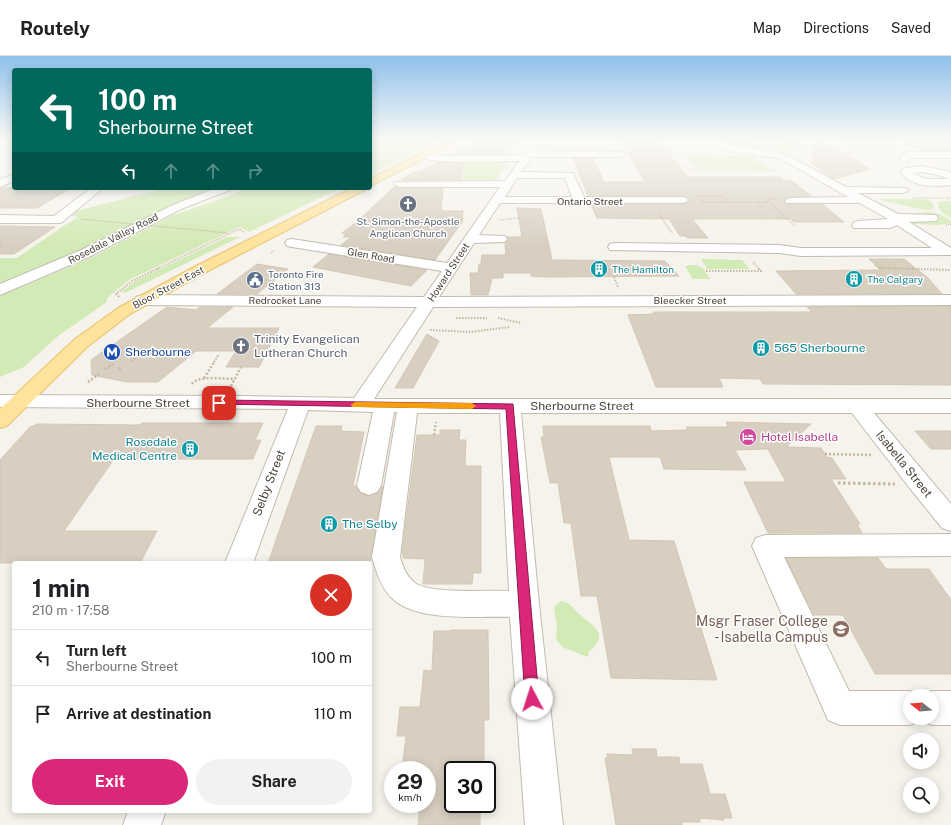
<!DOCTYPE html>
<html lang="en">
<head>
<meta charset="utf-8">
<style>
	:root { --surface:#fff; --page:#f2f2f2; --text:#202124; --muted:#757577; --line:#e0e0e0; --accent:#db2777 }
	body { margin:0; font-family:"Public Sans",sans-serif; background:var(--page); color:var(--text); height:100vh; display:flex; flex-direction:column; font-size:15px; white-space:nowrap }
	* { box-sizing:border-box; margin:0 }
	p { font-size:13px; color:var(--muted) }
	.icon { flex:none; width:22px; height:22px; fill:none; stroke:currentColor; stroke-width:2; stroke-linecap:round; stroke-linejoin:round }
	.map { position:relative; flex:1; overflow:hidden }
	.drawer { position:absolute; left:12px; top:505px; width:360px; height:252px; display:flex; flex-direction:column; background:var(--surface); border-radius:4px; box-shadow:0 2px 10px #0003 }
	.drawer>* { flex:none }
	.guide { position:absolute; left:12px; top:12px; width:360px; height:122px; border-radius:4px; box-shadow:0 2px 10px #0003; background:#00695c; color:#fff; overflow:hidden }
	.needle { width:26px; rotate:287deg }
	.controls { position:absolute; left:903px; top:633px; display:grid; gap:8px }
	.controls a { display:grid; place-items:center; width:36px; height:36px; border-radius:50%; background:var(--surface); box-shadow:0 2px 10px #0003; font-size:20px }
	.speed { position:absolute; left:384px; top:705px; display:flex; gap:8px; font-size:20px; font-weight:700; text-align:center }
	.speed>* { display:grid; place-content:center; width:52px; height:52px; border-radius:50%; background:var(--surface); box-shadow:0 2px 10px #0003; line-height:1 }
	.speed small { font-size:10px; font-weight:400 }
	.speed .limit { border:2px solid #111; border-radius:6px; background:#fff; color:#111 }
	.pin { position:absolute; display:grid; place-items:center; width:34px; height:34px; color:#fff; margin:-17px; border-radius:8px; box-shadow:0 2px 6px #0006 }
	.me { position:absolute; width:44px; margin:-22px; rotate:355deg; stroke-linejoin:round; filter:drop-shadow(0 0 3px #0008) }
	.turn { display:flex; align-items:center; gap:14px; height:84px; padding:0 20px; font-size:18px }
	.turn .icon { width:52px; height:52px; stroke-width:2.5 }
	.turn b { display:block; font-size:28px; line-height:34px }
	.lanes { display:flex; align-items:center; height:38px; padding:0 20px; background:#0003; justify-content:center; gap:20px; direction:ltr }
	.lanes .off { opacity:.35 }
	.round { display:grid; place-items:center; flex:none; width:42px; height:42px; border-radius:21px; background:var(--page) }
	.summary { display:flex; align-items:center; justify-content:space-between; height:68px; padding:0 20px }
	h1 { font-size:24px; font-weight:700; line-height:30px }
	.primary-button { display:flex; gap:8px; margin-top:auto; padding:8px 20px }
	.primary-button a { flex:1; height:46px; border-radius:24px; background:var(--accent); color:#fff; font-size:16px; font-weight:700; line-height:46px; text-align:center }
	.primary-button a+a { background:var(--page); color:var(--text) }
	ul { padding:0; list-style:none }
	li { display:flex; align-items:center; gap:12px; height:56px; padding:0 20px; border-top:1px solid var(--line) }
	li div { flex:1 }
	li b { display:block; font-size:15px }
	li em { font-style:normal }
	header { display:flex; align-items:center; gap:24px; box-sizing:border-box; height:56px; padding:0 20px; background:var(--surface); border-bottom:1px solid var(--line) }
	header strong { font-size:19px }
	nav { display:flex; gap:22px; margin-inline-start:auto; font-size:14px }
	.map>svg:first-child { display:block }
</style>
</head>
<body>
<header>
<strong>Routely</strong>
<nav><a>Map</a><a>Directions</a><a>Saved</a></nav>
</header>
<div class="map">
<svg width="951" height="769" viewBox="0 0 951 769">
	<rect width="100%" height="100%" fill="#f6f3ec"/>
	<path fill="#d2eab5" d="M370 84H441L370 118Z
		M716 84 736 90 730 86 731 84C752 84 777 92 798 84L805 89 795 93 786 91 796 95C789 95 779 97 773 94 765 91 765 87 755 87L763 93C755 96 728 93 716 84Z
		M841 87H887L899 94 852 93Z
		M687 100H752L770 114H701Z
		M490 105 508 107 495 125H463V106Z
		M166 132H219L164 153 104 185 0 230V202H17L65 169 79 161 69 159 72 156Z
		M246 132H341L249 176 240 171 223 179 129 224 107 242V246L58 280 24 311 0 321V240L93 201 171 160 226 141Z
		M881 143H925L932 146 934 153 926 154 879 144Z
		M951 145V162C944 158 937 155 938 146Z
		M931 156 940 158 951 165V167L937 169 913 168 901 158Z
		M227 181H240L125 237 121 236 135 225Z
		M701 203 742 204 750 213H707Z
		M689 209H698L699 211H702L710 223H693L685 210H689Z
		M561 545C572 547 572 552 580 559 594 570 610 579 589 595L588 601 562 591 556 583 557 572 554 551Z"/>
	<path fill="#d8cfc1" stroke="#d3c7b4" d="M481 84H518L507 98H454Z
		M817 84H819L870 113 834 123 811 107Z
		M621 85H658L688 121H780L785 125H792L811 140 787 142 784 145 786 148H822L844 166H794L791 163H692L708 182H687L686 180H680L669 163 597 162 591 148H682L687 147 690 144 687 141 682 140H588L573 102H593L604 126H645Z
		M900 85H945L951 88V94H919Z
		M439 106 463 107 461 124H401L414 116H420Z
		M395 130 399 132H443L441 155H463L462 166 435 204 341 189 351 181H343L346 178 342 177 358 165Z
		M0 132H71L37 152H0Z
		M517 152 541 153 552 204 665 205 679 220 545 221 531 220V217H503V222H492L488 239H471L470 217H478L479 208H481L482 199H506L505 188 508 184 507 181H522Z
		M0 170 55 171 14 198H0Z
		M329 198 427 214 411 230 313 211Z
		M869 203H904L928 222 942 238H796L776 215 881 214Z
		M257 208 288 213 257 238H217Z
		M951 250V329L763 328 760 323 719 322 723 331H656L628 259 654 258 653 256H812L807 251Z
		M167 251 196 254 200 251H233L207 272H279L259 311H226L236 295H196L158 326H127L92 319 91 304Z
		M427 278 439 285 413 332H395Z
		M726 366 811 368 786 391 821 392 827 401 832 402 846 423H831L860 468H857L862 477H768L744 426H786L768 393 735 394 746 414 664 413 660 401H609L629 484 674 485 717 624 611 622 597 540H581L571 467H564L558 427H550L541 381H544L543 370H650L651 375 688 374 686 371H728Z
		M142 367H263L255 384H261L253 403H114L64 475H157L140 507H0V404L30 371 38 368 140 369Z
		M316 370H342L341 375 364 376 353 430H356L360 437 368 440 378 437 383 430 370 507H268Z
		M440 374H460L459 384H466L465 410H481V517H473L472 528H423L425 503 403 502V497H402L417 379H440Z
		M915 375H951V393H931Z
		M786 502H878L886 513H929L951 544V618H875L843 559H814Z
		M451 574H488L489 664H484V714H453V748H480V769H418L420 748H427V714H402L406 680H397L400 651H420L424 614 432 615 434 575H450Z
		M632 693H656L657 701H679L680 708H702L710 738H725L732 762H723L724 764 700 762V766H682V769H616L605 702H608L607 698 633 699Z"/>
	<g fill="none" stroke-linecap="round" stroke-linejoin="round">
		<defs>
			<path id="minor" d="M0 84H14V90H0Z
				M534 84H542L535 95 624 96 626 98 621 101H531L521 116 573 117 584 141H682L686 142 688 144 686 146 682 147H500L479 179 505 180 507 183 505 186 474 187 439 241 951 239V249L433 251 374 343H951V357H874L951 448V475L942 472 912 435 852 357H521L539 548 563 769H525L510 561C479 560 419 566 394 544 382 534 376 516 372 501L397 356H394L381 430 377 436 369 439 361 436 357 430 373 356 308 354 253 507H225L288 353 0 351V339L247 340 354 342 417 251 142 249 136 247 134 244 136 241 142 239 424 241 442 215 292 191 287 190 285 187 287 184 292 183 447 207 500 131H399L394 128 395 126 505 125 519 105C502 105 428 109 419 100L424 97 447 100 523 99ZM517 122H565L572 141H505ZM417 357H500L509 535C488 534 430 538 415 527 406 520 403 511 400 501Z
				M703 84H715L730 89 773 95 789 100 846 131 906 132 908 134 906 136 902 137H858L898 158 936 159 938 162 936 165 909 166 951 192V199L801 200 779 197 610 194 608 191 610 188 615 187 779 189 801 192H932L897 169 890 172H854L852 169 854 166 858 165 888 163 860 147H787L785 145 787 143 791 142 848 141 783 104 772 101 728 95 704 86Z
				M887 84H897V85L893 88Z
				M907 96H951V102H910L908 105H902L900 103 904 97Z
				M921 110 951 116V129C934 131 911 131 900 116L906 112ZM921 116 934 118 950 123H926L912 117Z
				M14 118V125L0 131V124Z
				M91 132H103L61 167H0V159L54 160Z
				M216 132H231L230 134 181 153 91 200 0 239V228L81 194 173 149Z
				M951 478V500L784 501 849 635H910L921 640 932 635H951V669H932L921 664 910 669H840L828 664 752 490 756 482 765 479ZM910 640H932V662H910Z
				M128 755H166L161 769H123Z"/>
			<path id="major" d="M449 84H460L370 130V123Z
				M352 132H366L365 134 206 216 130 258 87 291 7 370 0 372V353L75 283 118 252 196 210Z"/>
		</defs>
		<use href="#minor" stroke="#c2bbae" stroke-width="2"/>
		<use href="#major" stroke="#e6c16a" stroke-width="2"/>
		<path stroke="#c4b79f" stroke-width="1" stroke-dasharray="1 1" stroke-linecap="butt" d="M783 87 795 84
			M806 89 832 95
			M663 91 677 99H685
			M797 93 806 89 799 84
			M803 96 888 97
			M635 97H702
			M848 98 859 101 852 103
			M677 99 675 101C678 104 681 111 685 112 699 118 754 115 772 115L777 113
			M699 114 685 99H709
			M697 140 724 141"/>
		<path stroke="#c4b79f" stroke-width="1.5" stroke-dasharray="1 1" stroke-linecap="butt" d="M697 140H723L728 146
			M913 142H951
			M701 146H769L767 143H777
			M757 146 763 152
			M769 146 795 170
			M660 156 661 161 672 177
			M499 164 518 162
			M946 169 951 168
			M271 197 273 195
			M753 206 759 213
			M875 209 881 213
			M157 213 239 173 244 176"/>
		<path stroke="#c4b79f" stroke-width="2" stroke-dasharray="1.5 1.5" stroke-linecap="butt" d="M879 212 951 214
			M706 215H761L758 212
			M614 221 618 231
			M119 241 116 238 132 225 159 212
			M456 262H487
			M498 262 521 267
			M430 274 470 276 510 271
			M109 301 117 296
			M132 305 139 300
			M214 306 219 298"/>
		<path stroke="#c4b79f" stroke-width="2.5" stroke-dasharray="2 2" stroke-linecap="butt" d="M119 312 122 313
			M105 313 113 308
			M204 322 215 305
			M88 326 99 318
			M192 328C198 319 224 323 235 323
			M231 330 241 311
			M434 379 436 366
			M825 398 872 399"/>
		<path stroke="#c4b79f" stroke-width="3" stroke-dasharray="2.5 2.5" stroke-linecap="butt" d="M838 427 895 428"/>
		<use href="#minor" fill="#fff" fill-rule="evenodd"/>
		<use href="#major" fill="#ffe39c" fill-rule="evenodd"/>
		<path stroke="#c4b79f" stroke-width="1.5" stroke-dasharray="1 1" stroke-linecap="butt" d="M81 163 228 177"/>
	</g>
	<linearGradient id="sky" x2="0" y2="1"><stop stop-color="#8fc1ec"/><stop offset="0.44" stop-color="#fbfaf6"/><stop offset="1" stop-color="#fbfaf6" stop-opacity="0"/></linearGradient>
	<rect width="951" height="191" fill="url(#sky)"/>
	<path fill="#db2777" stroke="#8e194d" d="M219 344 513 348 539 643 537 648 532 650 527 648 525 643 506 353 216 348 215 347 216 345Z"/>
	<path fill="#f59e0b" d="M355 346 472 347 476 350 472 353 352 351 351 349Z"/>
	<defs>
		<symbol id="church-disc" viewBox="-11 -11 22 22"><circle r="9.5" fill="#6b7280" stroke="#fff"/><path d="M-1.2-6h2.4v3.5h3.3v2.4h-3.3V6h-2.4V-.1h-3.3v-2.4h3.3Z" fill="#fff"/></symbol>
		<symbol id="building-disc" viewBox="-11 -11 22 22"><circle r="9.5" fill="#0f9aa8" stroke="#fff"/><path d="M-4-6H4V6H1V3H-1V6H-4ZM-2.5-4.3h1.7v1.8h-1.7ZM.8-4.3h1.7v1.8H.8ZM-2.5-1h1.7V.8h-1.7ZM.8-1h1.7V.8H.8Z" fill="#fff"/></symbol>
		<symbol id="civic-disc" viewBox="-11 -11 22 22"><circle r="9.5" fill="#5c6f8a" stroke="#fff"/><path d="M-.6-6.5H3V-4.5H.6V-3L4-1V1h2V6H-6V1h2V-1L-.6-3ZM-1.2 2.5V6h2.4V2.5Z" fill="#fff"/></symbol>
		<symbol id="metro-disc" viewBox="-11 -11 22 22"><circle r="9.5" fill="#1a4fb4" stroke="#fff"/><path d="M-5.5 5V-5H-3L0 0L3-5H5.5V5H3V-.5L0 4L-3-.5V5Z" fill="#fff"/></symbol>
		<symbol id="hotel-disc" viewBox="-11 -11 22 22"><circle r="9.5" fill="#d1479c" stroke="#fff"/><path d="M-6-4.5h1.5V1H6V5H4.5V3h-9V5H-6ZM-4 0a1.8 1.8 0 1 1 3.6 0ZM.5 0V-2.5h3Q6-2.5 6 0Z" fill="#fff"/></symbol>
		<symbol id="school-disc" viewBox="-11 -11 22 22"><circle r="9.5" fill="#8d6e63" stroke="#fff"/><path d="M0-5L7-2L0 1L-7-2ZM-4 1L0 2.5L4 1V4Q0 6-4 4Z" fill="#fff"/></symbol>
	</defs>
	<g fill-rule="evenodd">
		<use href="#church-disc" x="398" y="138" width="20" height="20"/>
		<use href="#building-disc" x="589" y="203" width="20" height="20"/>
		<use href="#building-disc" x="844" y="213" width="20" height="20"/>
		<use href="#civic-disc" x="245" y="214" width="20" height="20"/>
		<use href="#church-disc" x="231" y="280" width="20" height="20"/>
		<use href="#building-disc" x="751" y="282" width="20" height="20"/>
		<use href="#metro-disc" x="102" y="286" width="20" height="20"/>
		<use href="#hotel-disc" x="738" y="371" width="20" height="20"/>
		<use href="#building-disc" x="180" y="383" width="20" height="20"/>
		<use href="#building-disc" x="319" y="458" width="20" height="20"/>
		<use href="#school-disc" x="831" y="563" width="20" height="20"/>
	</g>
	<g text-anchor="middle" stroke-width="3" stroke-linejoin="round" paint-order="stroke">
		<g font-size="10" fill="#4b4439" stroke="#fff">
			<text x="590" y="149">Ontario Street</text>
			<text transform="translate(113 182) rotate(-27)" y="4">Rosedale Valley Road</text>
			<text transform="translate(371 199) rotate(10)" y="4">Glen Road</text>
			<text transform="translate(448 216) rotate(-57)" y="4">Howard Street</text>
			<text transform="translate(168 231) rotate(-28)" y="4">Bloor Street East</text>
			<text x="285" y="248">Redrocket Lane</text>
			<text x="690" y="248">Bleecker Street</text>
		</g>
		<g font-size="10" fill="#5b616d" stroke="#fff">
			<text x="408" y="169">St. Simon-the-Apostle<tspan x="408" dy="12">Anglican Church</tspan></text>
		</g>
		<g font-size="10" fill="#0d838f" stroke="#fff" text-anchor="start">
			<text x="612" y="217">The Hamilton</text>
			<text x="867" y="227">The Calgary</text>
		</g>
		<g font-size="10" fill="#4e5e75" stroke="#fff" text-anchor="start">
			<text x="268" y="222">Toronto Fire<tspan x="268" dy="12">Station 313</tspan></text>
		</g>
		<g font-size="12" fill="#5b616d" stroke="#fff" text-anchor="start">
			<text x="254" y="287">Trinity Evangelican<tspan x="254" dy="14">Lutheran Church</tspan></text>
		</g>
		<g font-size="12" fill="#0d838f" stroke="#fff" text-anchor="start">
			<text x="774" y="296">565 Sherbourne</text>
			<text x="177" y="390" text-anchor="end">Rosedale<tspan x="177" dy="14">Medical Centre</tspan></text>
			<text x="342" y="472">The Selby</text>
		</g>
		<g font-size="12" fill="#164399" stroke="#fff" text-anchor="start">
			<text x="125" y="300">Sherbourne</text>
		</g>
		<g font-size="12" fill="#4b4439" stroke="#fff">
			<text x="138" y="351">Sherbourne Street</text>
			<text x="582" y="354">Sherbourne Street</text>
			<text transform="translate(904 408) rotate(51)" y="4">Isabella Street</text>
			<text transform="translate(269 427) rotate(-69)" y="4">Selby Street</text>
		</g>
		<g font-size="12" fill="#b23c85" stroke="#fff" text-anchor="start">
			<text x="761" y="385">Hotel Isabella</text>
		</g>
		<g font-size="14" fill="#785e54" stroke="#fff" text-anchor="end">
			<text x="828" y="570">Msgr Fraser College<tspan x="828" dy="16">- Isabella Campus</tspan></text>
		</g>
	</g>
</svg>
<div class="controls">
<a><svg class="needle" viewBox="-14 -14 28 28"><path d="M0-13l5 13h-10z" fill="#e53935"/><path d="M0 13l5-13h-10z" fill="#757577"/></svg></a>
<a><svg class="icon" aria-label="sound" viewBox="0 0 24 24"><path d="M4 9h4l5-4v14l-5-4H4zM17 9q2 3 0 6"/></svg></a>
<a><svg class="icon" aria-label="search" viewBox="0 0 24 24"><circle cx="10" cy="10" r="6"/><path d="M15 15l6 6"/></svg></a>
</div>
<div class="speed"><div>29<small>km/h</small></div><div class="limit">30</div></div>
<div class="pin" style="left:219px;top:347px;background:#d93025"><svg class="icon" aria-label="arrive" viewBox="0 0 24 24"><path d="M6 21V4h12l-3 4 3 4H6"/></svg></div>
<svg class="me" style="left:532px;top:643px" viewBox="-20 -20 40 40"><circle r="19" fill="#fff"/><path d="M0-13L10 11 0 6-10 11z" fill="#db2777"/></svg>
<div class="guide">
<div class="turn"><svg class="icon" aria-label="left" viewBox="0 0 24 24"><path d="M17 20v-9H6M10 6l-5 5 5 5"/></svg><div><b>100 m</b>Sherbourne Street</div></div>
<div class="lanes"><svg class="icon" aria-label="left" viewBox="0 0 24 24"><path d="M17 20v-9H6M10 6l-5 5 5 5"/></svg><svg class="icon off" aria-label="ahead" viewBox="0 0 24 24"><path d="M12 20V5M6 11l6-6 6 6"/></svg><svg class="icon off" aria-label="ahead" viewBox="0 0 24 24"><path d="M12 20V5M6 11l6-6 6 6"/></svg><svg class="icon off" aria-label="right" viewBox="0 0 24 24"><path d="M7 20v-9h11M14 6l5 5-5 5"/></svg></div>
</div>
<section class="drawer">
<div class="summary"><div><h1>1 min</h1><p>210 m · 17:58</p></div><a class="round" style="background:#d93025;color:#fff"><svg class="icon" aria-label="close" viewBox="0 0 24 24"><path d="M6 6l12 12M18 6L6 18"/></svg></a></div>
<ul>
<li><svg class="icon" aria-label="left" viewBox="0 0 24 24"><path d="M17 20v-9H6M10 6l-5 5 5 5"/></svg><div><b>Turn left</b><p>Sherbourne Street</p></div><em>100 m</em></li>
<li><svg class="icon" aria-label="arrive" viewBox="0 0 24 24"><path d="M6 21V4h12l-3 4 3 4H6"/></svg><div><b>Arrive at destination</b></div><em>110 m</em></li>
</ul>
<div class="primary-button"><a>Exit</a><a>Share</a></div>
</section>
</div>
</body>
</html>
